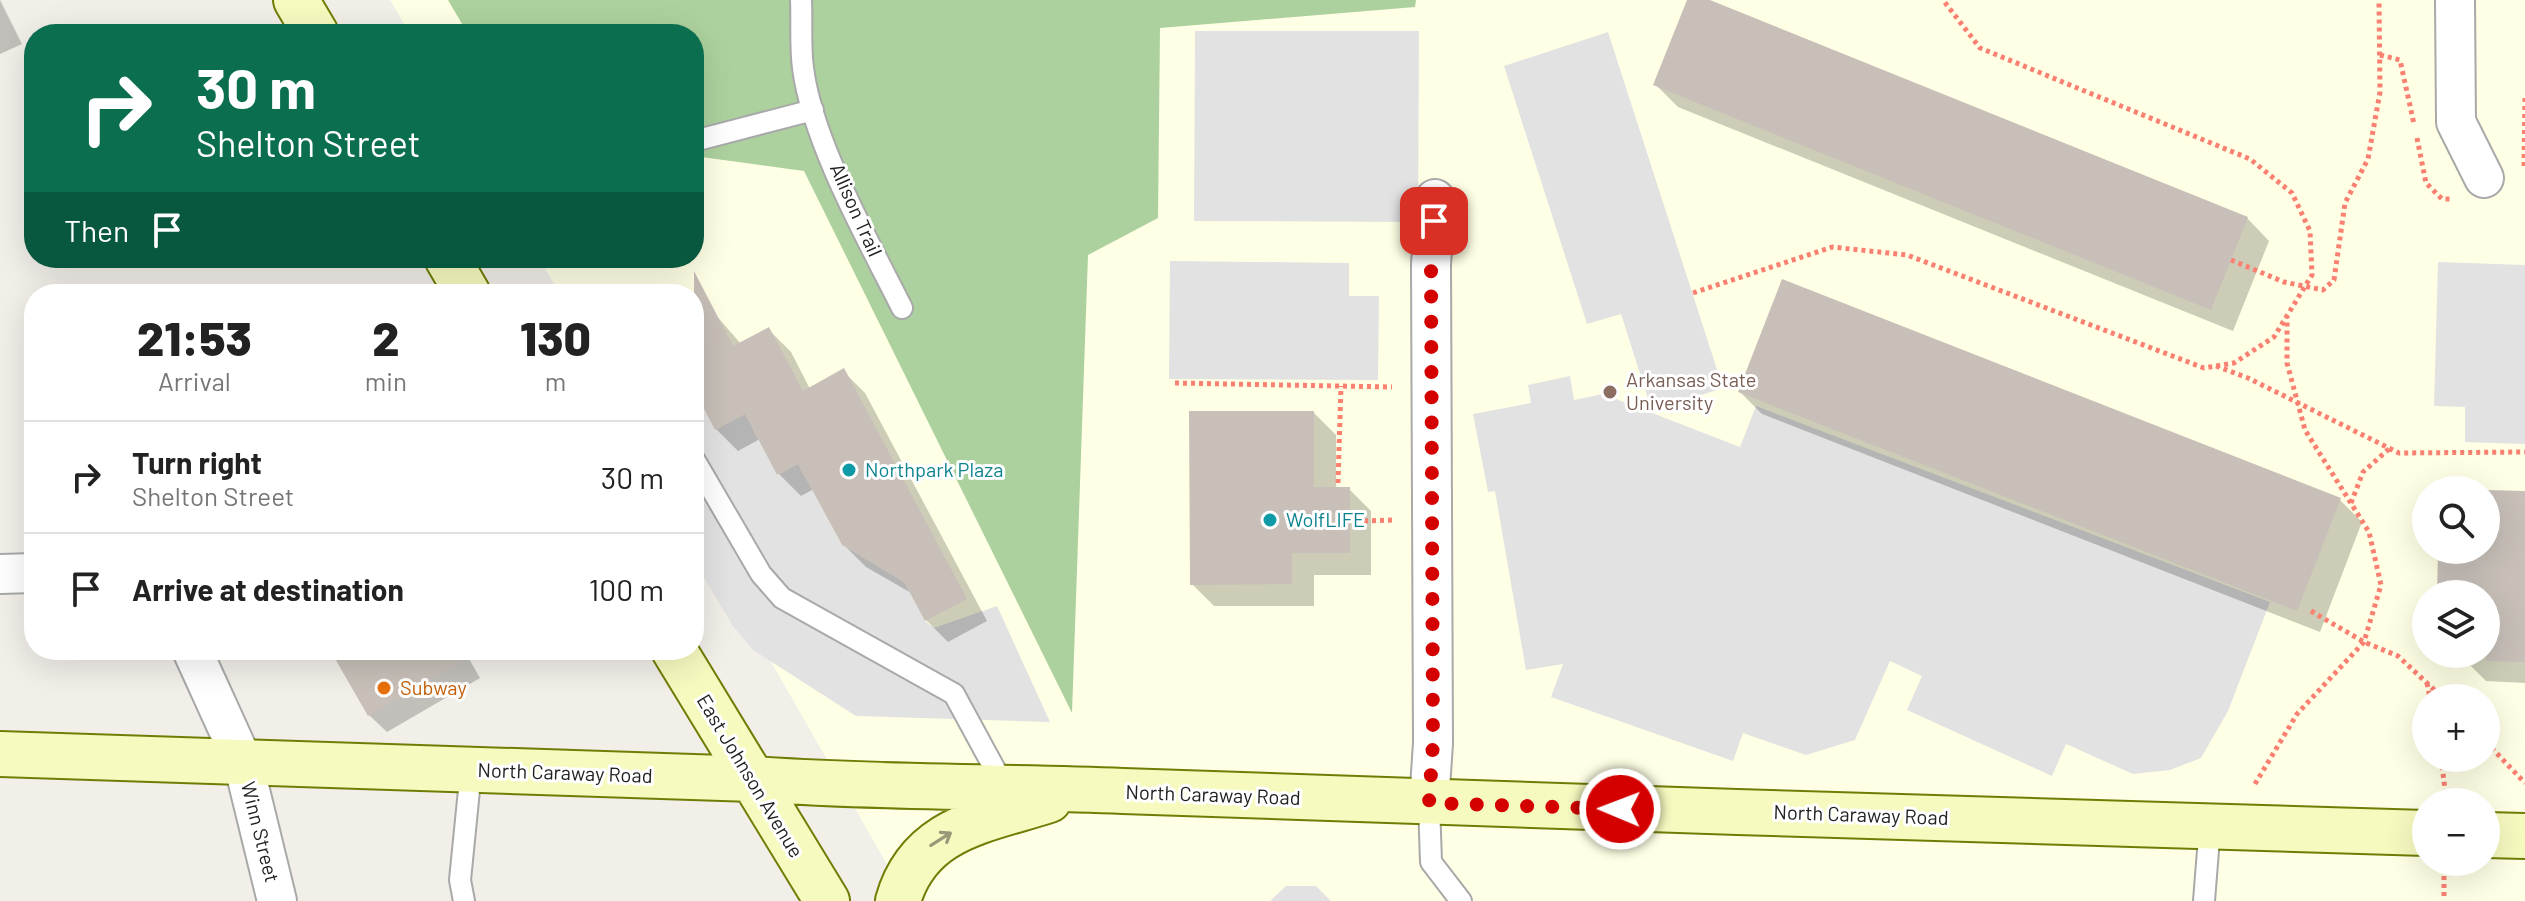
<!DOCTYPE html>
<html lang="en">
<head>
<meta charset="utf-8">
<style>
	:root { --surface:#fff; --page:#f2f2f2; --text:#222; --muted:#767676; --line:#e0e0e0 }
	body { margin:0; font-family:Barlow,sans-serif; background:var(--page); color:var(--text); height:100vh; display:flex; flex-direction:column; font-size:30px; white-space:nowrap }
	* { box-sizing:border-box; margin:0 }
	p { font-size:26px; color:var(--muted) }
	.icon { flex:none; width:44px; height:44px; fill:none; stroke:currentColor; stroke-width:2; stroke-linecap:round; stroke-linejoin:round }
	.map { position:relative; flex:1; overflow:hidden }
	.side { position:absolute; left:24px; top:284px; width:680px; height:376px; display:flex; flex-direction:column; background:var(--surface); border-radius:32px; box-shadow:0 8px 32px #0002 }
	.side>* { flex:none }
	.top-card { position:absolute; left:24px; top:24px; width:680px; height:244px; border-radius:32px; box-shadow:0 8px 32px #0002; background:#0b6e4f; color:#fff; overflow:hidden }
	.fabs { position:absolute; left:2412px; top:476px; display:grid; gap:16px }
	.fabs a { display:grid; place-items:center; width:88px; height:88px; border-radius:50%; background:var(--surface); box-shadow:0 8px 32px #0002; font-size:40px }
	.pin { position:absolute; display:grid; place-items:center; width:68px; height:68px; color:#fff; margin:-34px; border-radius:16px; box-shadow:0 4px 12px #0006 }
	.me { position:absolute; width:88px; margin:-44px; rotate:271deg; stroke-linejoin:round; filter:drop-shadow(0 0 6px #0008) }
	.turn { display:flex; align-items:center; gap:28px; height:168px; padding:0 40px; font-size:36px }
	.turn .icon { width:104px; height:104px; stroke-width:2.5 }
	.turn b { display:block; font-size:56px; line-height:68px }
	.then { display:flex; align-items:center; height:76px; padding:0 40px; background:#0003; gap:16px; font-size:30px }
	.eta { display:flex; justify-content:space-evenly; align-items:center; height:136px; text-align:center }
	.eta b { font-size:48px; font-weight:800; line-height:56px }
	ul { padding:0; list-style:none }
	li { display:flex; align-items:center; gap:24px; height:112px; padding:0 40px; border-top:2px solid var(--line) }
	li div { flex:1 }
	li b { display:block; font-size:30px }
	li em { font-style:normal }
	.map>svg:first-child { display:block }
</style>
</head>
<body>
<div class="map">
<svg width="2525" height="901" viewBox="0 0 2525 901">
	<rect width="100%" height="100%" fill="#f2efe9"/>
	<path fill="#ffffe5" fill-rule="evenodd" d="M390 0H2525V901H908L694 527V294H560L539 258H694V34H410ZM2426 490H2486V550H2426ZM2426 594H2486V654H2426ZM2426 698H2486V758H2426ZM2426 802H2486V862H2426Z"/>
	<path fill="#add19e" d="M448 0H1416L1415 7 1160 28 1158 218 1088 255 1072 713 804 171 694 156V34H468Z"/>
	<path fill="#e2e2e2" d="M1195 31H1419L1418 222 1194 221Z
		M1608 32 1723 388 1652 411 1621 314 1587 324 1504 66Z
		M1170 261 1349 263V296H1379L1378 380 1169 379Z
		M2438 262 2525 265V444L2465 442V407L2434 406Z
		M1570 376 1574 400 1603 394 1740 447 1756 406 2270 602 2228 711 2201 758 2170 770 2133 774 2066 744 2052 776 1907 710 1922 676 1890 661 1855 740 1806 755 1743 733 1733 761 1551 697 1563 664 1526 670 1495 491 1488 492 1473 414 1531 403 1528 385Z
		M694 390 715 430 745 414 777 475 798 464 842 545 904 582 925 621 934 628 997 606 1050 722 856 716 753 650 733 626 694 561Z
		M1286 886H1316L1331 901H1270Z"/>
	<path fill="#0003" d="M0 0 22 44 0 54Z
		M1690 0H1705L2247 218 2269 241 2233 331 1678 107 1656 85Z
		M714 313 741 344 769 330 791 352 810 389 843 371 865 393 987 621 948 642 926 620 913 594 866 567 843 544 814 489 801 496 779 474 760 439 738 451 716 429 694 386V324Z
		M1740 392 2340 500 2362 522 2320 632 1762 414Z
		M1314 413 1336 435V489H1349L1371 511V575H1314V606H1214L1192 584Z
		M2486 492 2525 493V683L2486 681 2470 665H2459L2448 654H2486V594H2439L2440 550H2486Z
		M333 650H464L480 678 387 732 369 715Z"/>
	<path fill="#c7bfb8" d="M1687 0H1710L2248 217 2211 310 1653 85Z
		M694 271 733 346 769 327 803 391 844 368 967 599 925 621 904 582 842 545 798 464 777 475 745 414 715 430 694 390Z
		M1782 279 2341 498 2297 611 1738 392Z
		M1189 411H1314V487H1350V553H1292V584L1190 585Z
		M2486 490 2525 491V662L2486 661V594H2437L2438 550H2486Z
		M330 650H482L368 716Z"/>
	<g fill="none" stroke-linecap="round" stroke-linejoin="round">
		<defs>
			<path id="lane" d="M801 0C802 22 800 46 803 68 812 141 869 242 902 308
				M694 141 813 110
				M694 459 761 574 782 598 954 694 1005 788
				M1429 803 1431 862 1461 901
				M464 901 460 880 471 770
				M2204 901 2210 825"/>
			<path id="street" d="M2455 0 2456 122 2484 178
				M0 574 34 573
				M192 650 243 762 277 901
				M1429 803 1433 743 1431 265 1435 199"/>
			<path id="secondary" d="M296 0 316 34
				M447 258 468 294
				M674 650 827 901
				M0 754 753 779C876 788 999 786 1123 791 1557 809 1992 818 2426 833
				M2486 835 2525 836
				M898 901C919 827 985 821 1049 800"/>
		</defs>
		<use href="#lane" stroke="#a9a9a9" stroke-width="24"/>
		<use href="#street" stroke="#a9a9a9" stroke-width="42"/>
		<use href="#secondary" stroke="#707d05" stroke-width="48"/>
		<path stroke="#fa8072" stroke-width="5" stroke-dasharray="4 4" stroke-linecap="butt" d="M2380 55 2400 60 2414 124
			M2417 138 2426 183 2442 199H2452
			M2524 166 2525 95
			M2231 260 2284 282 2323 290 2334 280 2345 203 2368 159 2380 92 2379 0
			M1693 293 1832 247 1907 255 2204 368 2234 363 2274 337 2312 275 2310 231 2292 193 2250 159 1980 48 1943 0
			M2216 366 2248 378 2399 453 2525 452
			M1175 383 1392 387
			M1338 483 1341 386
			M2351 503 2363 472 2390 448
			M1364 521 1394 520
			M2311 611 2364 642 2398 656 2443 698
			M2427 683 2430 698
			M2486 742 2525 783
			M2441 758 2446 797
			M2255 784 2297 714 2364 642 2381 585 2369 532 2305 430 2287 363V317
			M2444 896V869"/>
		<use href="#lane" stroke="#fff" stroke-width="20"/>
		<use href="#street" stroke="#fff" stroke-width="38"/>
		<use href="#secondary" stroke="#f7fabf" stroke-width="44"/>
	</g>
	<defs><path id="oneway-shaft" d="M-6 0H5M1.5-3L5.5 0L1.5 3" fill="none" stroke-width="1.6" stroke-linecap="round" stroke-linejoin="round" transform="scale(2)"/></defs>
	<use stroke="#979978" href="#oneway-shaft" transform="translate(941 839) rotate(-32)"/>
	<g fill="none" stroke-linecap="round" stroke-linejoin="round">
		<path stroke="#d40000" stroke-width="14" stroke-dasharray="0 25.2" d="M1434 221 1431 265 1433 743 1429 803 1620 809"/>
	</g>
	<circle fill="#8d6e63" stroke="#fff" stroke-width="3" cx="1610" cy="392" r="8"/>
	<g fill="#0f9aa8" stroke="#fff" stroke-width="3">
		<circle cx="849" cy="470" r="8"/>
		<circle cx="1270" cy="520" r="8"/>
	</g>
	<circle fill="#e8710a" stroke="#fff" stroke-width="3" cx="384" cy="688" r="8"/>
	<g text-anchor="middle" stroke-width="6" stroke-linejoin="round" paint-order="stroke">
		<g font-size="20" fill="#222" stroke="#fff">
			<text transform="translate(856 210) rotate(66)" y="7">Allison Trail</text>
			<text transform="translate(565 773) rotate(2)" y="7">North Caraway Road</text>
			<text transform="translate(750 776) rotate(59)" y="7">East Johnson Avenue</text>
			<text transform="translate(1213 795) rotate(2)" y="7">North Caraway Road</text>
			<text transform="translate(1861 815) rotate(2)" y="7">North Caraway Road</text>
			<text transform="translate(260 832) rotate(76)" y="7">Winn Street</text>
		</g>
		<g font-size="20" fill="#785e54" stroke="#fff" text-anchor="start">
			<text x="1626" y="387">Arkansas State<tspan x="1626" dy="23">University</tspan></text>
		</g>
		<g font-size="20" fill="#0d838f" stroke="#fff" text-anchor="start">
			<text x="865" y="477">Northpark Plaza</text>
			<text x="1286" y="527">WolfLIFE</text>
		</g>
		<g font-size="20" fill="#c56008" stroke="#fff" text-anchor="start">
			<text x="400" y="695">Subway</text>
		</g>
	</g>
</svg>
<div class="fabs">
<a><svg class="icon" aria-label="search" viewBox="0 0 24 24"><circle cx="10" cy="10" r="6"/><path d="M15 15l6 6"/></svg></a>
<a><svg class="icon" aria-label="layers" viewBox="0 0 24 24"><path d="M12 4l9 5-9 5-9-5zM3 14l9 5 9-5"/></svg></a>
<a>+</a>
<a>−</a>
</div>
<div class="pin" style="left:1434px;top:221px;background:#d93025"><svg class="icon" aria-label="arrive" viewBox="0 0 24 24"><path d="M6 21V4h12l-3 4 3 4H6"/></svg></div>
<svg class="me" style="left:1620px;top:809px" viewBox="-20 -20 40 40"><circle r="17" fill="#d40000" stroke="#fff" stroke-width="3"/><path d="M0-11L8 9 0 5-8 9z" fill="#fff"/></svg>
<div class="top-card">
<div class="turn"><svg class="icon" aria-label="right" viewBox="0 0 24 24"><path d="M7 20v-9h11M14 6l5 5-5 5"/></svg><div><b>30 m</b>Shelton Street</div></div>
<div class="then">Then<svg class="icon" aria-label="arrive" viewBox="0 0 24 24"><path d="M6 21V4h12l-3 4 3 4H6"/></svg></div>
</div>
<section class="side">
<div class="eta">
<div><b>21:53</b><p>Arrival</p></div>
<div><b>2</b><p>min</p></div>
<div><b>130</b><p>m</p></div>
</div>
<ul>
<li><svg class="icon" aria-label="right" viewBox="0 0 24 24"><path d="M7 20v-9h11M14 6l5 5-5 5"/></svg><div><b>Turn right</b><p>Shelton Street</p></div><em>30 m</em></li>
<li><svg class="icon" aria-label="arrive" viewBox="0 0 24 24"><path d="M6 21V4h12l-3 4 3 4H6"/></svg><div><b>Arrive at destination</b></div><em>100 m</em></li>
</ul>
</section>
</div>
</body>
</html>
